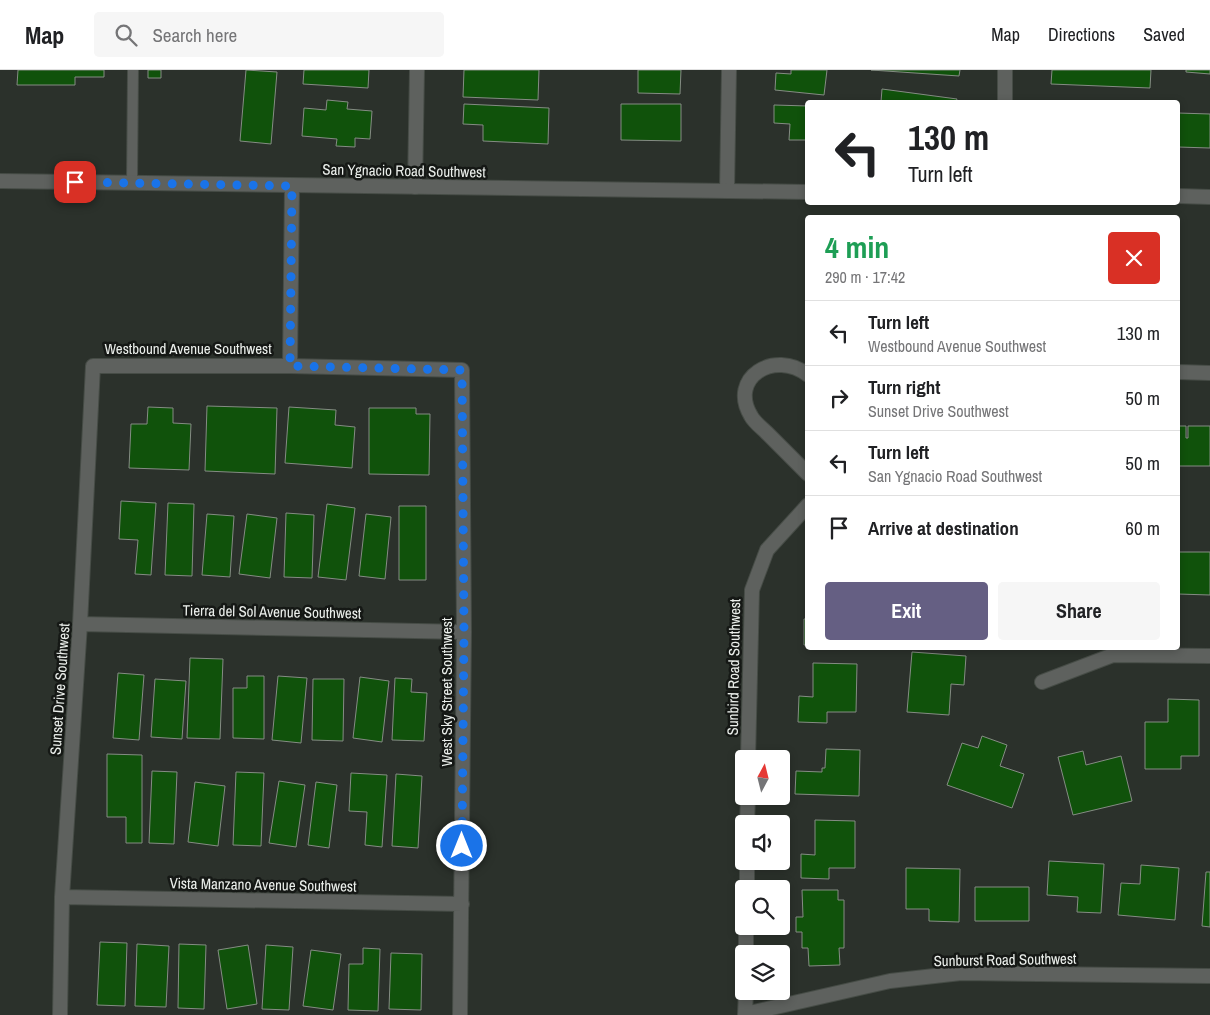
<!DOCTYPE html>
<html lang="en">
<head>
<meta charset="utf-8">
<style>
	:root { --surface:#fff; --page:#f6f6f6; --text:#202124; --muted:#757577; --line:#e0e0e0; --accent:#655f83 }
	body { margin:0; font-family:"Archivo Narrow",sans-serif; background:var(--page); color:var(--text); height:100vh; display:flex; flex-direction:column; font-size:19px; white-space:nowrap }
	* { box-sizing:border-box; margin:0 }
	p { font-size:16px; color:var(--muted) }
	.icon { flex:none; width:28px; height:28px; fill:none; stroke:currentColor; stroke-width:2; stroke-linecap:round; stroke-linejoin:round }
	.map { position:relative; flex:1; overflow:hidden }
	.panel { position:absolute; left:805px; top:145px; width:375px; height:435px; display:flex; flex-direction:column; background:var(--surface); border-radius:5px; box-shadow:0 2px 8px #0003 }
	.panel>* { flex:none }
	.hud { position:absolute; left:805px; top:30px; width:375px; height:105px; border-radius:5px; box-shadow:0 2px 8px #0003; background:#fff; color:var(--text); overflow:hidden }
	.needle { width:32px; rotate:7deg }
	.tools { position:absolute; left:735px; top:680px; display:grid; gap:10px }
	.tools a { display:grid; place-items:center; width:55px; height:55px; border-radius:5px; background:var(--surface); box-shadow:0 2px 8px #0003; font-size:25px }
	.pin { position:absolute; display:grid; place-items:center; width:42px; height:42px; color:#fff; margin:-21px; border-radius:10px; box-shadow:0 2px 8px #0006 }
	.me { position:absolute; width:55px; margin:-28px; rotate:0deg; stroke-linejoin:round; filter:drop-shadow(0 0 4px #0008) }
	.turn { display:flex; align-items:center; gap:18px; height:105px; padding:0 20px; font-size:22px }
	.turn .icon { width:65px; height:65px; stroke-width:2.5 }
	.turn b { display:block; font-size:35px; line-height:42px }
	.round { display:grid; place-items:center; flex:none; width:52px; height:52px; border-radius:5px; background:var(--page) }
	.headline { display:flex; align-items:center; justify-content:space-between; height:85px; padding:0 20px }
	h1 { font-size:30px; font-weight:700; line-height:38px; color:#1e9e55 }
	.cta { display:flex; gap:10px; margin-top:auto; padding:10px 20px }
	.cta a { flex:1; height:58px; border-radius:5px; background:var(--accent); color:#fff; font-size:20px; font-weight:700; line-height:58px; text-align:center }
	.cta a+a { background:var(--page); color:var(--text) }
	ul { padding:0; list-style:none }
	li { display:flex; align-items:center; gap:15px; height:65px; padding:0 20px; border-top:1px solid var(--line) }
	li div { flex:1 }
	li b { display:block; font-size:19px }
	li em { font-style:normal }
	header { display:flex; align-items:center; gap:30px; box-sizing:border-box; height:70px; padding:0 25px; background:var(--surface); border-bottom:1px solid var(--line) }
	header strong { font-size:24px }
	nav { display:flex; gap:28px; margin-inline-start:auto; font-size:18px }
	.search { width:350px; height:45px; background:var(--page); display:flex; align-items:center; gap:12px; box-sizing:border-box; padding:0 18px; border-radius:5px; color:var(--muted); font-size:19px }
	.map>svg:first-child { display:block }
</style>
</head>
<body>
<header>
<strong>Map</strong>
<div class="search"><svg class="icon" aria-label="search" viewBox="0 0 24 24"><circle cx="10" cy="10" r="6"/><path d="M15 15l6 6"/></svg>Search here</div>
<nav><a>Map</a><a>Directions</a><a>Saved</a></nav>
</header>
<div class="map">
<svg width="1210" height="945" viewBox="0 0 1210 945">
	<rect width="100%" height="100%" fill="#2b312b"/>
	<path fill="#10520b" stroke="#858c84" d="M18 0H104V7H75V15H17Z
		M148 0H161V8H148Z
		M246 0 277 2 271 74 240 71Z
		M304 0H369L368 18 303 14Z
		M464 0H539L538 30 463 27Z
		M638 0H681L680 24 638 23Z
		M791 0H827L824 25 775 20 776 3 791 4Z
		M871 0H960L959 6Z
		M1052 0H1151L1150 18 1051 14Z
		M1186 0H1210V4L1186 2Z
		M882 19 957 29 956 32H881Z
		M327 30 348 32 347 39 372 41 370 69 355 68V77L336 76 337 69 302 66 304 38 326 40Z
		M464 34 549 38 548 74 483 71V55L463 54Z
		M621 34H681V71L621 70Z
		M774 35 808 36V70H789L790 54 774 53Z
		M1178 43 1210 44V78L1178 77Z
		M207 336 277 338 275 404 205 401Z
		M148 337 173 338V353L191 354 189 400 129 398 131 354H147Z
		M289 337 336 340 335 355 355 357 352 398 285 393Z
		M369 338H416V344H430L429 405 369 404Z
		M1178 356H1186V368H1188V356H1210V396H1178Z
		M121 431 156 433 151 505 135 504 138 470 119 469Z
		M168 433 194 434 192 506 165 505Z
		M327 434 355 438 346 510 318 507Z
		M399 436H426V510H399Z
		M286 443 314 445 312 508 284 507Z
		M207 444 234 446 230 507 202 505Z
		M247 444 277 448 270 508 239 504Z
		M366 444 391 447 385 509 359 506Z
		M1178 482H1210V525L1178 524Z
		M804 549H808V575H804Z
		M912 582 966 586 964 615 951 614 949 645 907 642Z
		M190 588 223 589 220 669 187 668Z
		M813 593 857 594 856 642H827V653L798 652 799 626 813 627Z
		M118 603 144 605 139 670 113 668Z
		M247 606H264V669L233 668V618H247Z
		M278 606 307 608 301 673 272 670Z
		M360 607 389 611 382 672 353 668Z
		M395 608 412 609 411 622 427 623 424 671 392 670Z
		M155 609 186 611 182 669 151 667Z
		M313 609H344L343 671 312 670Z
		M1168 629 1199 630V686H1181V699H1145V652H1168Z
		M982 666 1007 675 1000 696 1024 704 1012 738 947 715 962 673 978 678Z
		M826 679 860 680 859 726 795 724 796 701 822 702V698H825Z
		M1083 681 1086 695 1121 686 1132 731 1073 745 1058 687Z
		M107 684 142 685V773H126V747H107Z
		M152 701 177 702 174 774 149 773Z
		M236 702 264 703 261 776 233 775Z
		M351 703 387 705 382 777 365 775 367 742 349 741Z
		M396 704 422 706 418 778 392 776Z
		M279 711 305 715 296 777 269 773Z
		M195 712 225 716 218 776 188 772Z
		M316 712 337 715 329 778 308 775Z
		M815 750 855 751V798H829V809L801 808V784L815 785Z
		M1049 791 1104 794 1101 843 1077 842 1078 827 1047 825Z
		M1141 795 1179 798 1175 850 1118 845 1121 813 1140 814Z
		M906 798 960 799 959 852 929 851V839H906Z
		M1206 802H1210V857L1202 856Z
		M975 817H1029V851H975Z
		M802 820H838V830H844V878H839L840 895 809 896 808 878H802V862H796V847H803Z
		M100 872 127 873 125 936 97 935Z
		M137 874 169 876 166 937 135 936Z
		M179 874 206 875 204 939 178 938Z
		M248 875 257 934 227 939 218 880Z
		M266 875 293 877 289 940 262 939Z
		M363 878 380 879 378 941 348 940 349 894H363Z
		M311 880 341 884 333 940 303 936Z
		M391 883 422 884 421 940 389 939Z"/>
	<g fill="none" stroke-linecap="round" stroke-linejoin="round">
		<defs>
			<path id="service" d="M132 113 133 0"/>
			<path id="minor" d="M1005 32V0
				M415 117 417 0
				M727 121 729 0
				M290 296 292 116
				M1178 302 1210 303
				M808 305C774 279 728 308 751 346 754 352 762 358 767 363 780 376 794 390 808 404
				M80 554 464 562
				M1042 612 1113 585 1210 586
				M748 689 752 520 767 480 808 435
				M747 754 748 726
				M747 819V791
				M62 827 462 834
				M746 884V856
				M745 944 890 911 961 903 1210 906
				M60 945 62 827 80 554 93 296H290L462 300 464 562 460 945
				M745 945 746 921"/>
			<path id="tertiary" d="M0 111 808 122
				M1178 126 1210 127"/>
		</defs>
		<use href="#service" stroke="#464c46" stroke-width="12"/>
		<use href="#minor" stroke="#464c46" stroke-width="16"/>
		<use href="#tertiary" stroke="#464c46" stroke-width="16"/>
		<use href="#service" stroke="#5e615e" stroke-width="10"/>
		<use href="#minor" stroke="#5e615e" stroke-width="14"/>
		<use href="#tertiary" stroke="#5e615e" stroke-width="14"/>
	</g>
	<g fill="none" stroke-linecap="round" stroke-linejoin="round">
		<path stroke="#1a73e8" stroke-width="9" stroke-dasharray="0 16.2" d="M75 112 292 116 290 296 462 300 464 562 462 776"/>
	</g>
	<g text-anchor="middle" stroke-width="5" stroke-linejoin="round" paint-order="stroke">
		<g font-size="15" fill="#ebefeb" stroke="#151815">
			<text transform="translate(404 101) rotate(1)" y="5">San Ygnacio Road Southwest</text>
			<text x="188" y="284">Westbound Avenue Southwest</text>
			<text transform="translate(272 542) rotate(1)" y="5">Tierra del Sol Avenue Southwest</text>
			<text transform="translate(734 597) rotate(-89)" y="5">Sunbird Road Southwest</text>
			<text transform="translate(60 619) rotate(-86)" y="5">Sunset Drive Southwest</text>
			<text transform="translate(447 622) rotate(-90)" y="5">West Sky Street Southwest</text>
			<text transform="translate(263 815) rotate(1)" y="5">Vista Manzano Avenue Southwest</text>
			<text transform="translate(1005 890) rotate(-1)" y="5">Sunburst Road Southwest</text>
		</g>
	</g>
</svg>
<div class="tools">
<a><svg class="needle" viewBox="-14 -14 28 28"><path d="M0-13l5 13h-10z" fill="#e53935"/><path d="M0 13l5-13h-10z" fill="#757577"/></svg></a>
<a><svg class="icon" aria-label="sound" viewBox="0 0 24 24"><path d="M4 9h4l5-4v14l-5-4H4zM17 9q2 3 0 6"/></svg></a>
<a><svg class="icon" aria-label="search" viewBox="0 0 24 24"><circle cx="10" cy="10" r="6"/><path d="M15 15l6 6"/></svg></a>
<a><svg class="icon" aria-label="layers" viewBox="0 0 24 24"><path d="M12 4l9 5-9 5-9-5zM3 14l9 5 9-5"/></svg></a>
</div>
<div class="pin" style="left:75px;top:112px;background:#d93025"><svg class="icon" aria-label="arrive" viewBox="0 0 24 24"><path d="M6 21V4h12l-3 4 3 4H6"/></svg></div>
<svg class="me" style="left:462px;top:776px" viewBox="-20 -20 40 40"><circle r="17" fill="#1a73e8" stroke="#fff" stroke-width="3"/><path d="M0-11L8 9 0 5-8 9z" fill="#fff"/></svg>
<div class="hud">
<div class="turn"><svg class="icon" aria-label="left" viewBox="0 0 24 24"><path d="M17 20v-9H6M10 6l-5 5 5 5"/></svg><div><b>130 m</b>Turn left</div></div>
</div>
<section class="panel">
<div class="headline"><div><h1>4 min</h1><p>290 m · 17:42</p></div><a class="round" style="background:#d93025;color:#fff"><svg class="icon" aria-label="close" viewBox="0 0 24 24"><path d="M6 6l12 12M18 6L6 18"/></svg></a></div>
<ul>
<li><svg class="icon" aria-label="left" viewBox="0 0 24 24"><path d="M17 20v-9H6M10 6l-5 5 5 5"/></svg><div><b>Turn left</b><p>Westbound Avenue Southwest</p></div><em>130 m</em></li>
<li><svg class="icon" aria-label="right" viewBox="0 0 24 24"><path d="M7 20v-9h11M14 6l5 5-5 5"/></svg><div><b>Turn right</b><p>Sunset Drive Southwest</p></div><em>50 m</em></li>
<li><svg class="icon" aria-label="left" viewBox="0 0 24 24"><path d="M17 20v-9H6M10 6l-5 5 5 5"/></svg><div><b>Turn left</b><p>San Ygnacio Road Southwest</p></div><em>50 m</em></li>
<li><svg class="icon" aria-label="arrive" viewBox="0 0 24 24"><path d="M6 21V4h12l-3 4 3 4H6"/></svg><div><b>Arrive at destination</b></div><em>60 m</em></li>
</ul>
<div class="cta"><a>Exit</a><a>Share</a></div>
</section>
</div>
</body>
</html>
